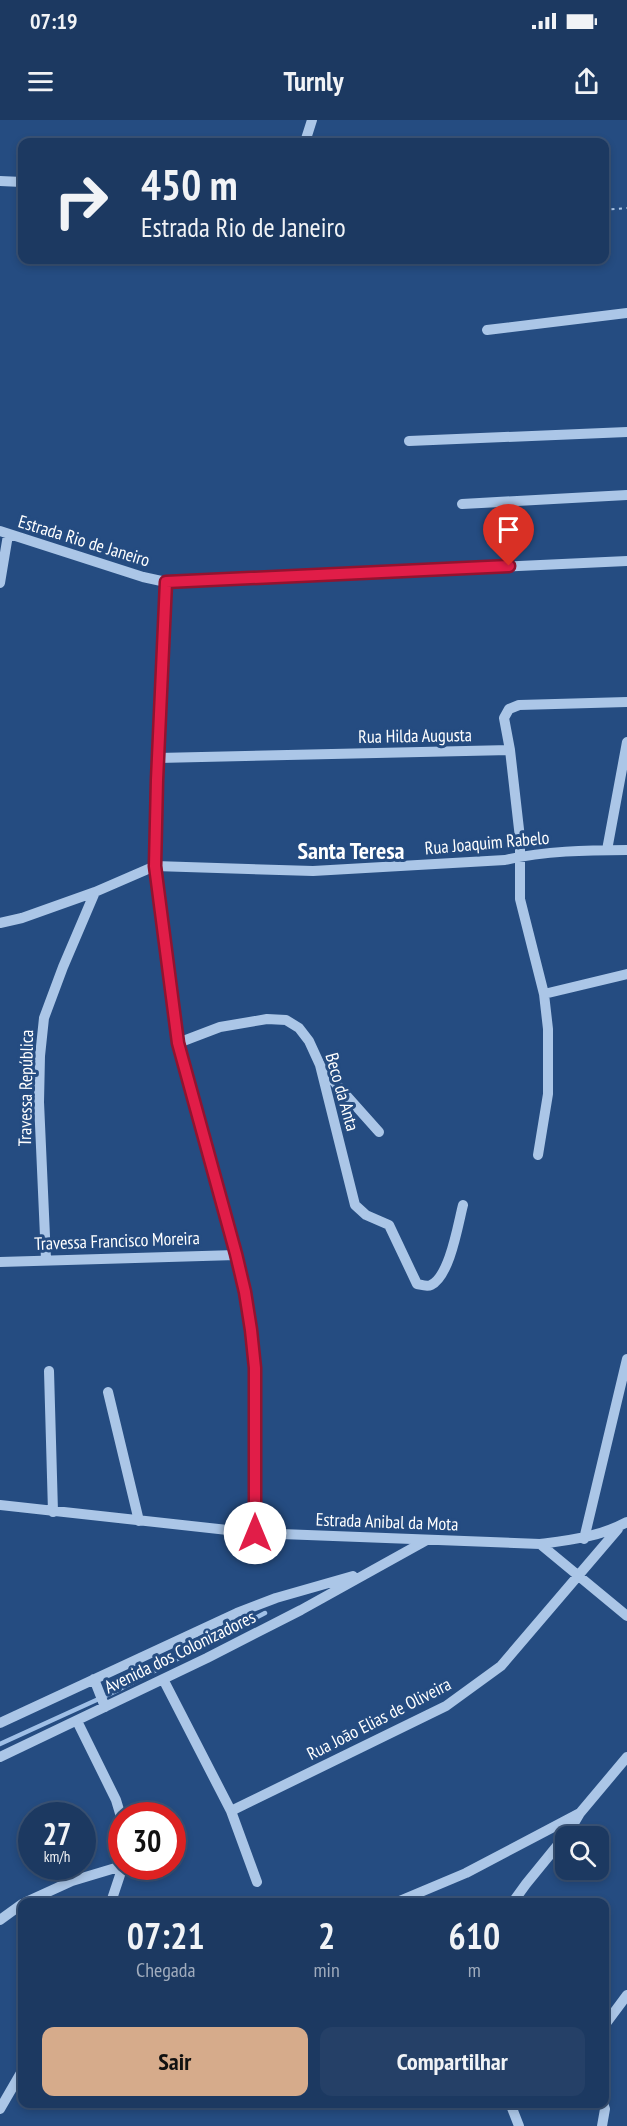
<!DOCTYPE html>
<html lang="pt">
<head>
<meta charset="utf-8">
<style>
	:root { --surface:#1c3961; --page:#254067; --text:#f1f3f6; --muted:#a0acbd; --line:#3a5376; --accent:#d6ab8b }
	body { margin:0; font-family:"PT Sans Narrow",sans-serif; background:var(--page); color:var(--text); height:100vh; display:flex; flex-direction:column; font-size:22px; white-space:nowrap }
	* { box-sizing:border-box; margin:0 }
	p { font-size:20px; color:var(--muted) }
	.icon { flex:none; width:33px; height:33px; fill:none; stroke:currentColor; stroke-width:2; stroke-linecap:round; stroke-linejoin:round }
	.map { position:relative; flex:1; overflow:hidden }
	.panel { position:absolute; left:18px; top:1778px; width:591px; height:210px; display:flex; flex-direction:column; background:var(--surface); border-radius:12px; box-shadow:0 3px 9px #0003,0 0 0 2px var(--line) }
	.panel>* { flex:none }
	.top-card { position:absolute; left:18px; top:18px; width:591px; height:126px; border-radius:12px; box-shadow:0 3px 9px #0003,0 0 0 2px var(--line); background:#1c3961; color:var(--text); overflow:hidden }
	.fabs { position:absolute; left:555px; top:1706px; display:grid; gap:12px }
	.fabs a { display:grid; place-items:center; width:54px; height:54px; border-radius:12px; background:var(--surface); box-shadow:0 3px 9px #0003,0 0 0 2px var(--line); font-size:30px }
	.speed { position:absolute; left:18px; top:1682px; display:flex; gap:12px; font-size:30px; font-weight:700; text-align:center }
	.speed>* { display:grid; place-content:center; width:78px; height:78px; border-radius:50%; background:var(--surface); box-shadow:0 3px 9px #0003,0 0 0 2px var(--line); line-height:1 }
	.speed small { font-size:15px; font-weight:400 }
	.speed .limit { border:9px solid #d22; background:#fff; color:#111 }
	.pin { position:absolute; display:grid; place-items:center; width:51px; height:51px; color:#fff; margin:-62px -26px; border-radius:50% 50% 50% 0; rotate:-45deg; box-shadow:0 0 6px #0007 }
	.pin .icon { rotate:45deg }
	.me { position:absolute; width:66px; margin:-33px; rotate:0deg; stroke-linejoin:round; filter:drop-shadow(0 0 4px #0008) }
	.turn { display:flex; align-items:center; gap:21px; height:126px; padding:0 24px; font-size:27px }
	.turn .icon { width:78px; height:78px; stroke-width:2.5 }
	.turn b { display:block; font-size:42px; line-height:51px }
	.eta { display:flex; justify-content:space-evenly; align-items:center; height:102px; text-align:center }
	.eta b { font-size:36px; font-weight:600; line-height:42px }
	.primary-button { display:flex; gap:12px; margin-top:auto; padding:12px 24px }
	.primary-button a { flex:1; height:69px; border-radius:12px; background:var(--accent); color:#111; font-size:24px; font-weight:600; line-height:69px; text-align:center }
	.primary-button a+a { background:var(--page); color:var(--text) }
	.status { display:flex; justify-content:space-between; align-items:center; height:42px; padding:0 30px; background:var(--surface); direction:ltr }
	.status svg { height:16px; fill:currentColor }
	header { display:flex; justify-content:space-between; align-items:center; height:78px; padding:0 24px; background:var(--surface); font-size:27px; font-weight:600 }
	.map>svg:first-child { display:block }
</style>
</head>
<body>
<div class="status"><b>07:19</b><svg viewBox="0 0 49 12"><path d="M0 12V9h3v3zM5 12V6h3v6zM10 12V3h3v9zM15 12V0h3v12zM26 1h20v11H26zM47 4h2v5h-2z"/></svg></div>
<header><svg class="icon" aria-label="menu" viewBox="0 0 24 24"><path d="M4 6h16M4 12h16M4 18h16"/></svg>Turnly<svg class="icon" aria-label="share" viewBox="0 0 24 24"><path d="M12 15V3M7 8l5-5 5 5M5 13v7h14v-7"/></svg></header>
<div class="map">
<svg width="627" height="2006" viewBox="0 0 627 2006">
	<rect width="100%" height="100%" fill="#254c81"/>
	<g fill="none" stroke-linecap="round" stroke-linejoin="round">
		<path stroke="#a0c0e7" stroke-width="4.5" d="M0 1624 114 1572 265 1493"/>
		<path stroke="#abc6e7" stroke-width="2" stroke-dasharray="3 4.5" stroke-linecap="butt" d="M604 90 627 88"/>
		<path stroke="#abc6e7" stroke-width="10" d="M305 22 312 0
			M0 61 22 62
			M487 210 627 193
			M409 321 627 312
			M462 384 627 375
			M0 411 143 457 166 462 627 441
			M166 462 158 638 155 746 178 923 236 1135 245 1171 251 1210 255 1248V1413
			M0 463 8 415
			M158 638 510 630
			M607 730 627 622
			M0 803 22 798 95 772 155 746 313 751 505 740C544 731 587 730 627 730
			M544 874 627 854
			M178 923 220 907 267 899 286 900 299 908 309 921 320 945 355 1085 366 1095 389 1105 417 1164C422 1165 427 1167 431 1165 450 1156 458 1104 463 1085
			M321 947 379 1012
			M538 1035 548 974V909L544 874 520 779V718L510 630 504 598 509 589 519 585 627 582
			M46 1139 39 982 40 936 44 898 63 847 95 772
			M0 1142 236 1135
			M49 1251 53 1392
			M108 1272 139 1401
			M0 1385 255 1413 540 1424C571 1420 599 1417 627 1402
			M584 1419 627 1239
			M540 1424 627 1496
			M94 1559 105 1587
			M163 1559 231 1691 257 1762
			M77 1601 116 1680 122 1700
			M0 1603 237 1493 276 1478 353 1456
			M0 1637 207 1538 301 1490 427 1420
			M231 1691 446 1586 501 1546 618 1409
			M26 1782 72 1761 122 1746
			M111 1782 123 1746
			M397 1782 466 1753 580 1693
			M513 1782 526 1764 570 1710 580 1693 627 1637
			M0 1800 22 1784
			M604 1906 627 1875
			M510 1983 519 2006
			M0 1989 22 1951
			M602 2006 605 1989 603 1983"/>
	</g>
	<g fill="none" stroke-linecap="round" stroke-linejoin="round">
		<defs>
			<path id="route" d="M255 1413V1248L251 1210 245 1172 236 1134 178 923 155 746 157 660 166 462 509 446"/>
		</defs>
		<use href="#route" stroke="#92132f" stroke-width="15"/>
		<use href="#route" stroke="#e11d48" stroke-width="10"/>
	</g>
	<g text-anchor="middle" stroke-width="6" stroke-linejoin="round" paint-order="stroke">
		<g font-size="18" fill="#fff" stroke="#254c81">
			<text transform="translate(84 421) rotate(17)" y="6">Estrada Rio de Janeiro</text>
			<text transform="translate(415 616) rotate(-1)" y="6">Rua Hilda Augusta</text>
			<text transform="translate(487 723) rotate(-5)" y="6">Rua Joaquim Rabelo</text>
			<text transform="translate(26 968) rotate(-89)" y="6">Travessa República</text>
			<text transform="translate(342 972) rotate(74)" y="6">Beco da Anta</text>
			<text transform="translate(117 1121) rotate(-2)" y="6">Travessa Francisco Moreira</text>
			<text transform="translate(387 1402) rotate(2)" y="6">Estrada Anibal da Mota</text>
			<text transform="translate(180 1532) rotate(-26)" y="6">Avenida dos Colonizadores</text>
			<text transform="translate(379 1599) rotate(-27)" y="6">Rua Joāo Elias de Oliveira</text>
		</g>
		<g font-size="24" font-weight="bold" fill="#fff" stroke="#254c81">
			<text x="351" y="739">Santa Teresa</text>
		</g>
	</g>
</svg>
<div class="fabs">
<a><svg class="icon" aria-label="search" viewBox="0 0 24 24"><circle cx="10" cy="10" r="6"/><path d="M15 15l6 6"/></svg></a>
</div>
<div class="speed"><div>27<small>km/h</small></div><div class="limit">30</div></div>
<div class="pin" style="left:509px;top:446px;background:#d93025"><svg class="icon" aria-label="arrive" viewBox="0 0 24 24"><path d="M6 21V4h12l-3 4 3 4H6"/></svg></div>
<svg class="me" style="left:255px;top:1413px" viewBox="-20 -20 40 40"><circle r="19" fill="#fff"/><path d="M0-13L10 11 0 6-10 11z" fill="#e11d48"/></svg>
<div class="top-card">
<div class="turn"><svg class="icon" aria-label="right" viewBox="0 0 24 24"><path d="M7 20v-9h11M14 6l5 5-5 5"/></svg><div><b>450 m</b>Estrada Rio de Janeiro</div></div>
</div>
<section class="panel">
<div class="eta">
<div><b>07:21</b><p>Chegada</p></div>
<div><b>2</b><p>min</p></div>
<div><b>610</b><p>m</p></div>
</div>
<div class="primary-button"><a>Sair</a><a>Compartilhar</a></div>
</section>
</div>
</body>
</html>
